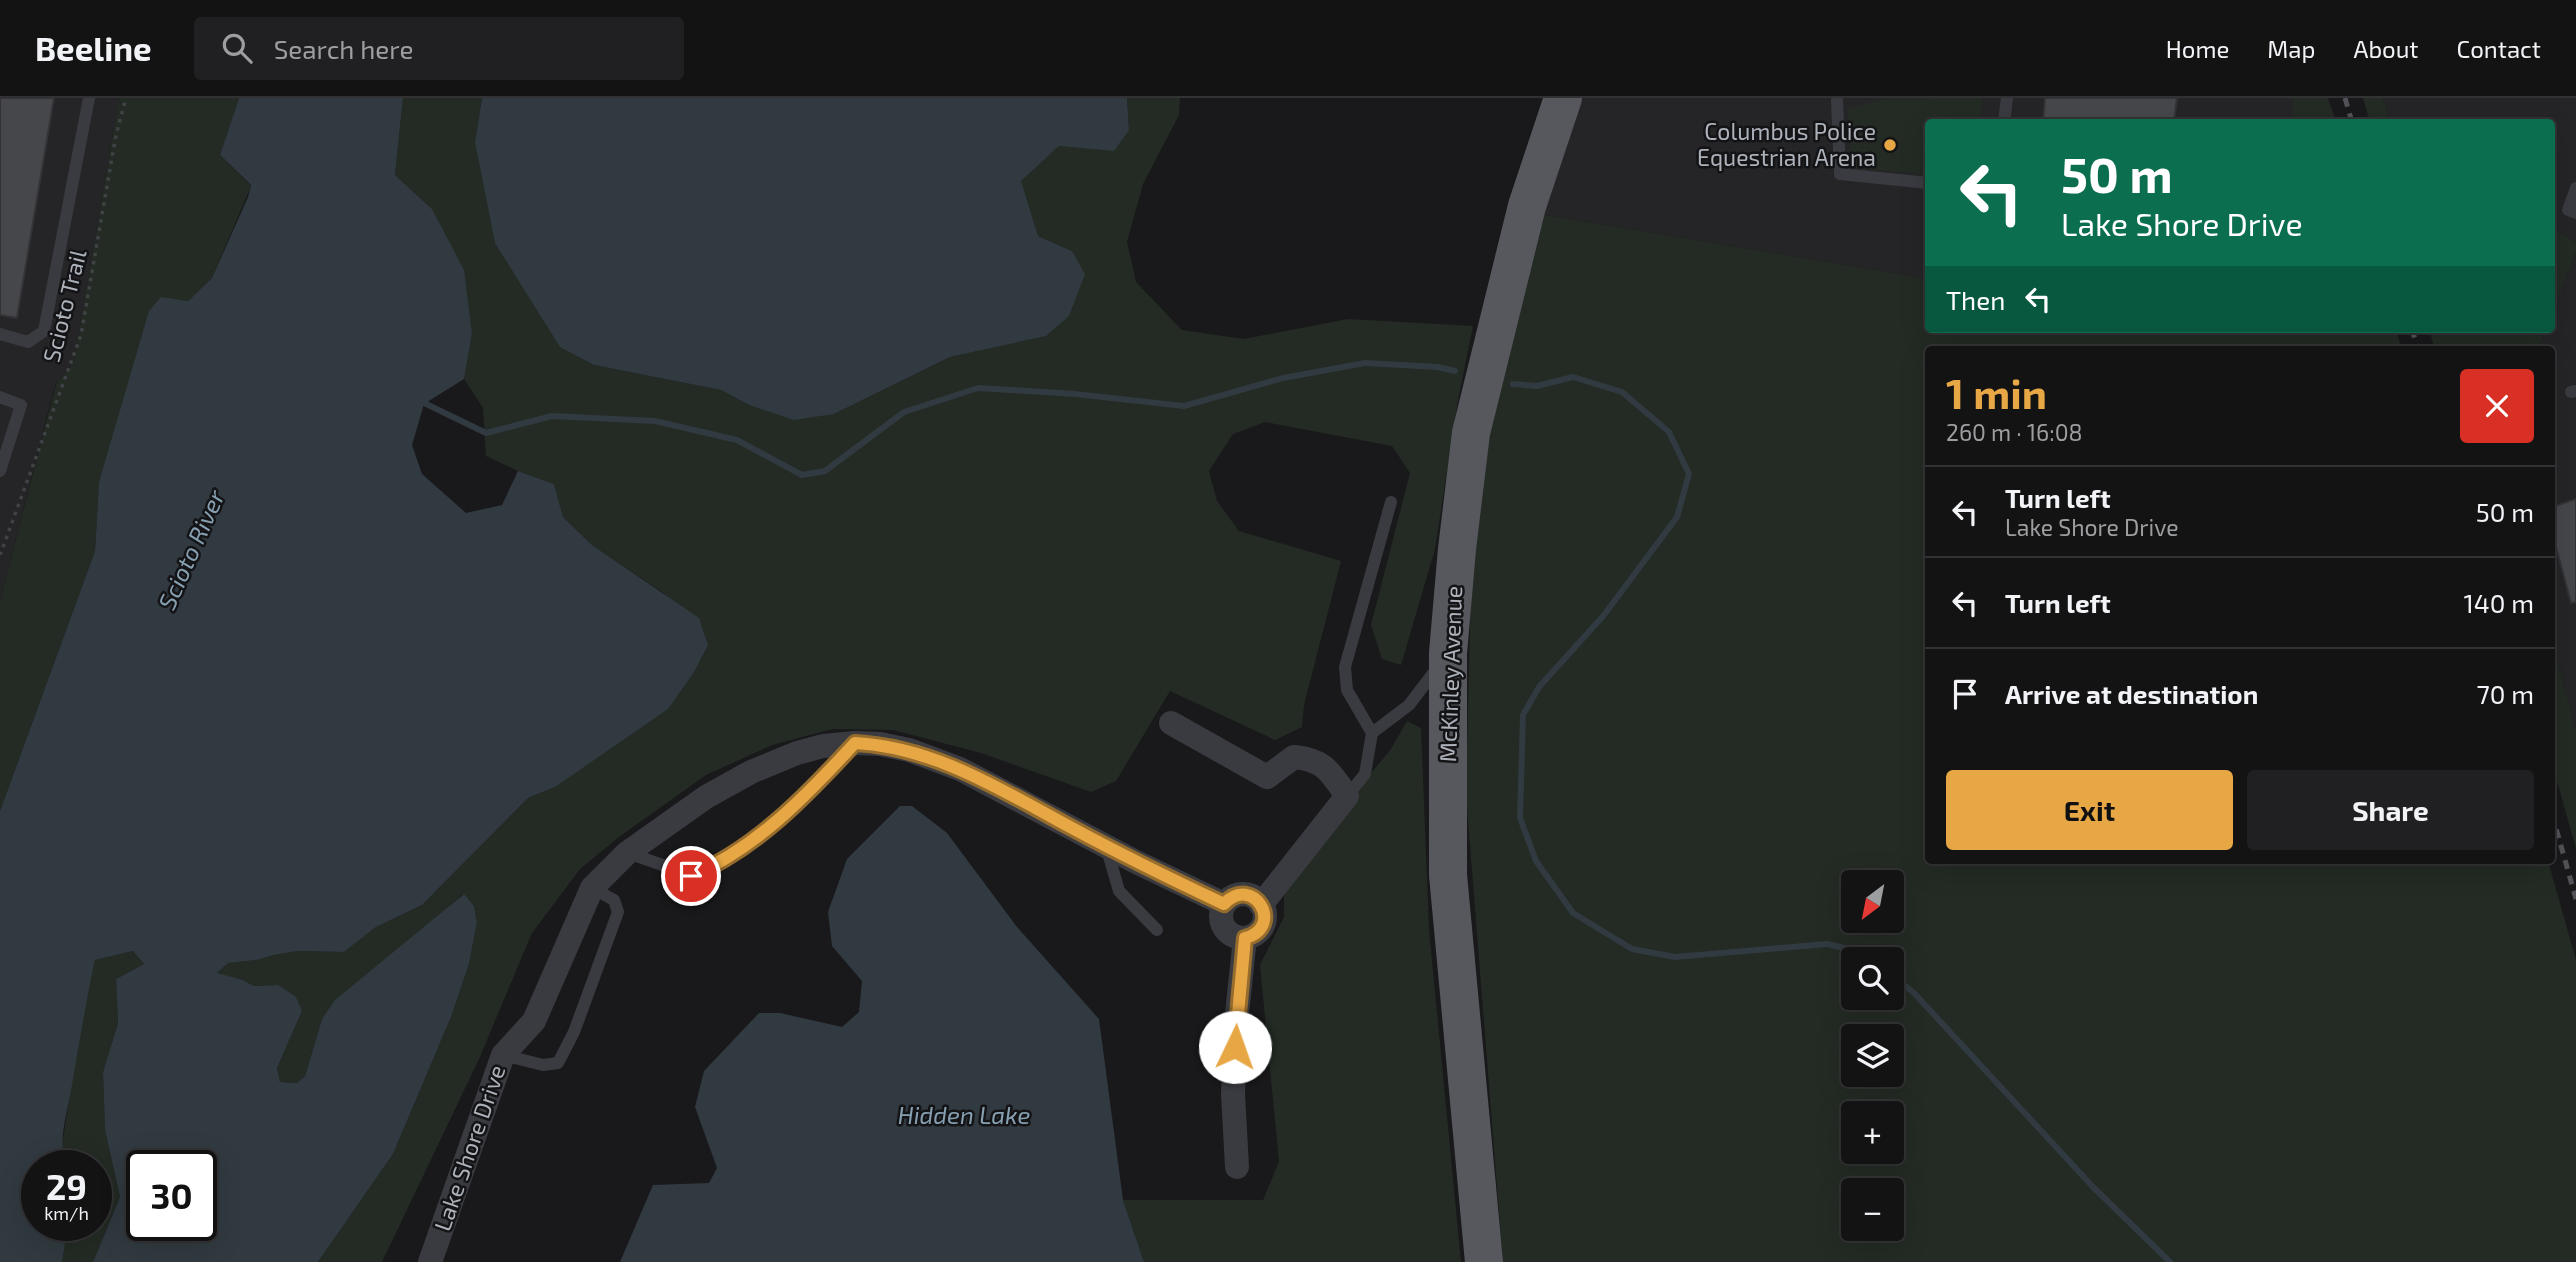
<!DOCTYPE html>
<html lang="en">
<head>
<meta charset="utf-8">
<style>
	:root { --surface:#131314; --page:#202022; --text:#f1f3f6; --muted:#9d9ea0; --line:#323234; --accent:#e7a745 }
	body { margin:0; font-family:"Exo 2",sans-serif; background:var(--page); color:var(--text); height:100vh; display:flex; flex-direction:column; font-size:26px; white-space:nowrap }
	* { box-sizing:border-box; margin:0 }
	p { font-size:23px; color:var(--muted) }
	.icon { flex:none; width:38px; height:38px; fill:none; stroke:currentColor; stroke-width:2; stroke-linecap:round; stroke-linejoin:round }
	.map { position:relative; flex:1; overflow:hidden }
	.sheet { position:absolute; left:1925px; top:248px; width:630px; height:518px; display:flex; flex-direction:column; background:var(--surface); border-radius:7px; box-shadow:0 7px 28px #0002,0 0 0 2px var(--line) }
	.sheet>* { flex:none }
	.banner { position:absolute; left:1925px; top:21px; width:630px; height:214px; border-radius:7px; box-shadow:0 7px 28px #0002,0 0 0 2px var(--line); background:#0b6e4f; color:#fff; overflow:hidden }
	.needle { width:46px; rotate:212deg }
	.fabs { position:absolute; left:1841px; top:772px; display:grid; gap:14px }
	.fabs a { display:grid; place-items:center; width:63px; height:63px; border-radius:7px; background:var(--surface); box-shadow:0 7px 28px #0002,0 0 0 2px var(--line); font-size:35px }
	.speed { position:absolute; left:21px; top:1052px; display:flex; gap:14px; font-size:35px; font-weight:700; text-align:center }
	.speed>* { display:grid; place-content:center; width:91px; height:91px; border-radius:50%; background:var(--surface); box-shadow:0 7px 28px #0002,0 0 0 2px var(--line); line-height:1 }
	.speed small { font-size:18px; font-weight:400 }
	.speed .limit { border:4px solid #111; border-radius:10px; background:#fff; color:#111 }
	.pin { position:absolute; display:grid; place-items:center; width:60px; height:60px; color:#fff; margin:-30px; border:4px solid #fff; border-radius:50%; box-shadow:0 2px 7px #0007 }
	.me { position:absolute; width:77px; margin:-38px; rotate:3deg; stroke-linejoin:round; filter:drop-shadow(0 0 5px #0008) }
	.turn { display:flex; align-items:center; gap:24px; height:147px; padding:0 21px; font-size:32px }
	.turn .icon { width:91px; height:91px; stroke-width:2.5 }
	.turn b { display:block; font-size:49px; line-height:60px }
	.then { display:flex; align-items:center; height:66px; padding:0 21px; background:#0003; gap:14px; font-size:26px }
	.round { display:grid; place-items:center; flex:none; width:74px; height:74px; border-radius:7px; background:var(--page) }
	.head { display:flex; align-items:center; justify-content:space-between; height:119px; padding:0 21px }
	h1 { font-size:42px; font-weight:700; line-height:52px; color:var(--accent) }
	.button { display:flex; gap:14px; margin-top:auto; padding:14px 21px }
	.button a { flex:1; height:80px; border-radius:7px; background:var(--accent); color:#111; font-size:28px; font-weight:700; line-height:80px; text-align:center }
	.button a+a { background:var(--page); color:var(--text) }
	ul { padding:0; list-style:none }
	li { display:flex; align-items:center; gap:21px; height:91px; padding:0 21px; border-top:2px solid var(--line) }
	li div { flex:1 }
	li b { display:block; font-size:26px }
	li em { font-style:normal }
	header { display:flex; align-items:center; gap:42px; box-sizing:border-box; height:98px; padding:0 35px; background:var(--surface); border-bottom:2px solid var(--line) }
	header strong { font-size:33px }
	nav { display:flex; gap:38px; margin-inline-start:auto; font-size:24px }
	.search { width:490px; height:63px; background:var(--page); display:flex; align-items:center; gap:18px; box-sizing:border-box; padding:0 24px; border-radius:7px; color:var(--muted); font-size:26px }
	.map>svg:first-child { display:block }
</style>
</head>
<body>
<header>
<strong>Beeline</strong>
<div class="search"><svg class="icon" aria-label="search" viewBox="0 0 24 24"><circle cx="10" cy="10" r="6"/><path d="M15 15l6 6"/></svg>Search here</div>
<nav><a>Home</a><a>Map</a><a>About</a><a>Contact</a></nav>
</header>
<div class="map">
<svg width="2576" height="1164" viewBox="0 0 2576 1164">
	<rect width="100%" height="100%" fill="#19191b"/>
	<path fill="#252528" d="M0 0H119L74 263 55 287 0 503Z
		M1559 0H2293V24H1928V181L1538 116Z
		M2383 0H2576V144L2552 130V24H2390Z
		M2576 154V633L2552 542V252H2538L2546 231H2552V217Z
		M2225 231H2365V235H2247Z"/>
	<path fill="#232b24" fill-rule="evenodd" d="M119 0H239L220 57 251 88 212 180 188 203 161 200 99 384 95 453 0 713V503L56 286 74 263Z
		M403 0H482L475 44 594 267 721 292 749 307 834 316 950 259 1045 238 1072 153 1038 138 1020 83 1059 48 1129 31 1127 0H1180L1179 17 1143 86 1127 144 1136 184 1182 232 1244 241 1348 221 1473 228 1458 302 1435 451 1401 567 1382 561 1371 527 1410 375 1392 348 1265 324 1233 336 1209 373 1217 403 1239 433 1341 463 1304 607 1302 629 1275 642 1170 593 1116 683 1091 694 981 655 893 632 833 631 772 647 706 677 619 739 580 771 532 835 479 961 382 1164H318L393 1056 451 919 469 866 477 824 474 808 463 796 322 921 305 978 297 985 280 984 277 970 302 913 278 887 254 888 243 882 216 876 228 865 257 862 274 857 298 853 344 854 376 829 422 807 528 700 555 689 665 496 592 447 563 419 554 386 518 373 486 358 483 310 464 281 472 236 432 111 395 77Z
		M1890 0H1982L1981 24H1928V76L1853 70 1847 11Z
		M2293 0H2328L2336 24H2293Z
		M2363 0H2383L2390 24H2370Z
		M1538 116 1928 181V231H2225L2247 235H2364L2365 231H2396L2402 252H1928V763H2548L2576 862V1164H1503L1466 697 1471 485 1489 337ZM1853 784H1892V822H1853ZM1853 861H1892V900H1853ZM1853 938H1892V976H1853ZM1853 1015H1892V1054H1853ZM1853 1092H1892V1130H1853Z
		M2552 130 2576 144V154L2552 217Z
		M2429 231H2546L2538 252H2435Z
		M2552 542 2576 633V751L2552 665Z
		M1407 623 1421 630 1429 832 1461 1164H1144L1123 1102H1263L1279 1064 1260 867 1284 819V781L1391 651Z
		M133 853 144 866 116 881 118 925 103 974 105 1032 120 1099 93 1164H62L68 1127H96V1068L66 1067 61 1054 80 932 95 862Z"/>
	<path fill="#313a40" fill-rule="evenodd" d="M239 0H403L395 77 432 111 464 172 472 236 464 281 424 306 412 347 422 376 466 415 502 407 518 373 554 386 563 419 592 447 699 520 708 547 694 574 668 611 555 689 528 700 422 807 376 829 344 854 298 853 274 857 257 862 228 865 217 875 243 882 254 888 278 887 296 899 302 913 277 970 280 984 297 985 305 978 322 921 335 902 464 796 474 808 477 824 469 866 451 919 393 1056 318 1164H93L120 1099 105 1032 103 974 118 925 116 881 144 866 133 853 95 862C86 904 79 945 72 987 68 1013 57 1042 66 1067L37 1068V1127H68L62 1164H0V713L95 453 99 384 149 213 161 199 188 203 212 180 248 99 251 87 220 57ZM142 1068H201V1127H142Z
		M482 0H1127L1129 32 1114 53 1059 48 1021 83 1038 138 1072 153 1085 176 1069 218 1046 238 950 259 834 316 794 322 749 307 721 292 594 267 560 249 495 145 475 44Z
		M900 708H912L947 735 1017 829 1099 921 1123 1102 1144 1164H620L653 1087 709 1085 717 1070 695 1009 704 973 759 915H780L842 929 859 914 862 883 832 848 828 814 847 761Z"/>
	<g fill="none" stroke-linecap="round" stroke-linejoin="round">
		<path stroke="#313a40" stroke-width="6" d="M1513 286 1537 288 1573 279 1622 294 1669 334 1689 376 1677 419 1604 517 1539 589 1523 617 1520 720 1536 763 1573 815 1632 851 1675 859 1827 846 1865 855 1873 861
			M420 303 486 335 552 318 655 323 737 342 802 377 825 373 904 314 978 290 1075 296 1184 308 1283 280 1365 265 1438 269 1455 273
			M1892 877 1914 895 2093 1089 2170 1164"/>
	</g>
	<path fill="#46474b" stroke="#333337" stroke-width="2" d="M0 0H54L17 220 0 217Z
		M2045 0H2177L2174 24H2043Z
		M2576 401V504L2571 505 2552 434V409Z"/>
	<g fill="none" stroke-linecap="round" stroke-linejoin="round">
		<path stroke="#404246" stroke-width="3.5" stroke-dasharray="3.5 5" stroke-linecap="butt" d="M0 457 81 237 116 37 126 0"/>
		<path stroke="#3a3b40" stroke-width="12" d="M1837 2 1840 76 1928 85
			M2004 24 2007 0
			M2576 90 2568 112 2576 115
			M0 236 28 244 44 233 89 0
			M2571 294 2576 293
			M0 299 21 307 0 373
			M1372 635 1347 592 1345 569 1391 404
			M1347 698 1365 676 1372 635 1409 607 1438 569
			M1106 748 1119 793 1157 832
			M628 755 691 777C755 750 806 698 853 647
			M503 957 543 967 558 965 574 934 618 814 614 802 592 790"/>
		<path stroke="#3a3b40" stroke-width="24" d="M1171 625 1267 679 1294 659C1325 662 1330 674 1347 698L1261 807
			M1221 818a22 22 0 1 1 44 0a22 22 0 1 1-44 0Z
			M1237 1069 1233 996 1236 925 1245 840
			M430 1164 503 957 534 923 592 790 627 755 706 699 751 674 797 655 823 648 855 645 880 646 909 652 960 671 1134 763 1224 806"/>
		<path stroke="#56585e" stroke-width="38" d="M1484 1164 1448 777V555L1457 451 1471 335 1527 108 1563 0"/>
		<path stroke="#515358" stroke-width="5" stroke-dasharray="9 7" stroke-linecap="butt" d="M2345 0 2352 24
			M2412 231 2418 252
			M2552 716 2576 801"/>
	</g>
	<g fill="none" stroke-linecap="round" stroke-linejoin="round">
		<defs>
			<path id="route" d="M691 778C757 750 808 696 855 645 935 649 1003 693 1072 730 1122 757 1173 782 1224 806 1253 775 1286 829 1245 840L1235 949"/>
		</defs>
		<use href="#route" stroke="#966d2d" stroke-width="18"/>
		<use href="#route" stroke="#e7a745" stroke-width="12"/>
	</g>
	<circle fill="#e7a745" stroke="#141416" stroke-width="2.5" cx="1890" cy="47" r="7"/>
	<g text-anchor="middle" stroke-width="5" stroke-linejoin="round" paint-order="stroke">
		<g font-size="23" fill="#acb1ba" stroke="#141416" text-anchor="end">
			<text x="1876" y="42">Columbus Police<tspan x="1876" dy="26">Equestrian Arena</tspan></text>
		</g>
		<g font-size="23" fill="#acb1ba" stroke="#141416">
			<text transform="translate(65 208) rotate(-76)" y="8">Scioto Trail</text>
			<text transform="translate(1451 576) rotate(-88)" y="8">McKinley Avenue</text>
			<text transform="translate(470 1050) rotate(-71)" y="8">Lake Shore Drive</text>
		</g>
		<g font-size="24" font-style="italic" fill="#86a0b2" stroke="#141416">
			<text transform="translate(192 452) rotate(-66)" y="8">Scioto River</text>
			<text x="964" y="1026">Hidden Lake</text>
		</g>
	</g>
</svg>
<div class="fabs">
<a><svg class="needle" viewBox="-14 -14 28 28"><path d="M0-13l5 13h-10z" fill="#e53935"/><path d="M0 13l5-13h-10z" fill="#9d9ea0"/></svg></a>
<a><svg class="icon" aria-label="search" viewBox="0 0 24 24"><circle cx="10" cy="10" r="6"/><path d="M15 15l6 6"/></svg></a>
<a><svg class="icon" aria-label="layers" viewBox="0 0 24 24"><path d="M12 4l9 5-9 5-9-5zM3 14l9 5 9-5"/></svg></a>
<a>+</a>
<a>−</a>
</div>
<div class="speed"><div>29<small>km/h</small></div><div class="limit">30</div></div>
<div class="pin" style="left:691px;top:778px;background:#d93025"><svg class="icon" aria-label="arrive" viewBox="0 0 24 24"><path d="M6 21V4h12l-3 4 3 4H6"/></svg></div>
<svg class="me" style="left:1235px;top:949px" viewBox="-20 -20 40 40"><circle r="19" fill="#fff"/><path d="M0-13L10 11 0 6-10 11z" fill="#e7a745"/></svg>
<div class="banner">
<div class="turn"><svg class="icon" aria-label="left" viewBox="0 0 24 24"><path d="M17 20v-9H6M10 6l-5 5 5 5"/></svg><div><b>50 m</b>Lake Shore Drive</div></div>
<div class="then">Then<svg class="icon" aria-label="left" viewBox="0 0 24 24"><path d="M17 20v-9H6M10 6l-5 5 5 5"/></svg></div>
</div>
<section class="sheet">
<div class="head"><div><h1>1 min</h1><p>260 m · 16:08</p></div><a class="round" style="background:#d93025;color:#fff"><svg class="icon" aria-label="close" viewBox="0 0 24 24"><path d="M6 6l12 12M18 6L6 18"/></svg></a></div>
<ul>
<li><svg class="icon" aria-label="left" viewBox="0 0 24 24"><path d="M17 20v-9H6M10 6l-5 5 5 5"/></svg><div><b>Turn left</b><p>Lake Shore Drive</p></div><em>50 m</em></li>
<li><svg class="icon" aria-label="left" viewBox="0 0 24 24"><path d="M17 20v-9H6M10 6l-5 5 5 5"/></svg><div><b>Turn left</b></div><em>140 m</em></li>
<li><svg class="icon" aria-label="arrive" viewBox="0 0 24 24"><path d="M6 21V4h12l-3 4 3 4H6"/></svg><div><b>Arrive at destination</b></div><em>70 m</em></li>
</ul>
<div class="button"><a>Exit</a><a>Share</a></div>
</section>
</div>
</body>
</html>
